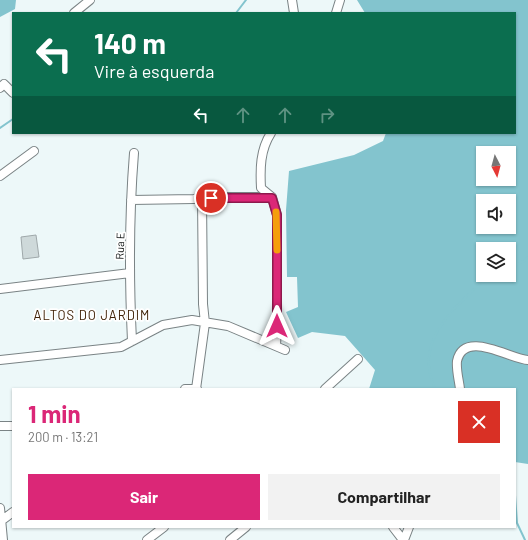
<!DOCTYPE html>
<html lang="pt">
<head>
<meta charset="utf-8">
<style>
	:root { --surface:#fff; --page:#f2f2f2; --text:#222; --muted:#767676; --accent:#db2777 }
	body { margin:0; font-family:Barlow,sans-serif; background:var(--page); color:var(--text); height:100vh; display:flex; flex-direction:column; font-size:15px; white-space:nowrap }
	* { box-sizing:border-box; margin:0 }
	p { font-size:13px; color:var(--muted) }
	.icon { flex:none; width:22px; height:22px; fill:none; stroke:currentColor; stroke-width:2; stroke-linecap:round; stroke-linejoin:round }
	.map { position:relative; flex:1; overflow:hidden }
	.drawer { position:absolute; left:12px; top:388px; width:504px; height:140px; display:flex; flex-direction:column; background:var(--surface); border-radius:0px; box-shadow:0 1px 3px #0004 }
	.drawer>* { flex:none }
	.top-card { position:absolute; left:12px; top:12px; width:504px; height:122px; border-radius:0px; box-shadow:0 1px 3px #0004; background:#0b6e4f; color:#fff; overflow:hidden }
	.needle { width:26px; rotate:174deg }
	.controls { position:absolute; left:476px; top:146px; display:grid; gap:8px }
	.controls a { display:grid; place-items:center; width:40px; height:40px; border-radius:0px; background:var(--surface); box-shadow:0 1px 3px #0004; font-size:20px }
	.pin { position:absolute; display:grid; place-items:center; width:34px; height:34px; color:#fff; margin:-17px; border:2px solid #fff; border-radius:50%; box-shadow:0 1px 4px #0007 }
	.me { position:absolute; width:44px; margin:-22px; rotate:0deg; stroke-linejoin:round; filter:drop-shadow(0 0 3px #0008) }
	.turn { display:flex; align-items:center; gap:14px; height:84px; padding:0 16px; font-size:18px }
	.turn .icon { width:52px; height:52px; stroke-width:2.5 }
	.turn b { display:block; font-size:28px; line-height:34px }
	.lanes { display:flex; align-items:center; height:38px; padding:0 16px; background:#0003; justify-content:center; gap:20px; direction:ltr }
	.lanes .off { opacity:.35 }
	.round { display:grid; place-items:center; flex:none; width:42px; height:42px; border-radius:0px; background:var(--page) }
	.overview { display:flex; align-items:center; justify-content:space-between; height:68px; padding:0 16px }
	h1 { font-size:24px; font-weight:700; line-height:30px; color:var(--accent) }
	.primary-button { display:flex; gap:8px; margin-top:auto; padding:8px 16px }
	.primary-button a { flex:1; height:46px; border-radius:0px; background:var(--accent); color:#fff; font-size:16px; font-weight:700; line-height:46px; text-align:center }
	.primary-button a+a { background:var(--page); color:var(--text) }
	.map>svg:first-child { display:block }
</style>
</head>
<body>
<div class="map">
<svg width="528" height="540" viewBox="0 0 528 540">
	<rect width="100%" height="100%" fill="#edf8f9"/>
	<path fill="#83c4ce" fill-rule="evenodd" d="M0 0H16L15 9 0 17Z
		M357 0H528V464L515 462V389H369L375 370 345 336 312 332 298 338 286 312 298 307 297 277H287L286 210 289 171 354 155 383 141 386 133H515V13H365ZM483 153H509V179H483ZM483 201H509V227H483ZM483 249H509V275H483Z"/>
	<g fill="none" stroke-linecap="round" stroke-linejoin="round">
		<path stroke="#83c4ce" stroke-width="2" d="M236 13 246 0
			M0 128 13 119
			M509 269 524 261 528 257
			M435 389C419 354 436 326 461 302 467 297 473 289 479 285 485 281 492 278 498 275
			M515 495 517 523 525 540"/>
	</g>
	<path fill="#ced9da" stroke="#9fa8aa" d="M36 235 39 257 23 259 21 237Z"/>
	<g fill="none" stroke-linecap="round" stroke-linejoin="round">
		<defs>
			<path id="minor" d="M292 0 294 13
				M74 13 90 0
				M336 13 340 0
				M0 88 4 84 13 93
				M271 133C260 150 260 169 261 188L272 197 277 215V326L276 346
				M0 176 34 151
				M131 200 194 199 202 197H272
				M0 289 130 273
				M132 341C129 278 129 215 134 153
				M0 360 121 347 163 325 192 320 228 326 285 350
				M185 389H197
				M196 389 205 323 203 304 202 197
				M325 389 358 359
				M460 389C459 380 456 370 457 361 464 329 510 359 528 360
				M0 426H13
				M0 508 3 540
				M1 521 13 512
				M393 527 403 540
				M147 540 164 527
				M230 540 246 527
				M404 540 409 527"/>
		</defs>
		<use href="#minor" stroke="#7a8385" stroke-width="10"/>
		<use href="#minor" stroke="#fff" stroke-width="8"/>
	</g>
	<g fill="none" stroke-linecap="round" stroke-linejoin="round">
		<defs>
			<path id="route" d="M211 198H272L277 215V326"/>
		</defs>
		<use href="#route" stroke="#8e194d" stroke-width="10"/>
		<use href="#route" stroke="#db2777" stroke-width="7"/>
		<path stroke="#f59e0b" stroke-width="7" d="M276 212 277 250"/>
	</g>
	<g text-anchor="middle" stroke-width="3.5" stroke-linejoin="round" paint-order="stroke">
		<g font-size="11" fill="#0d1111" stroke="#fff">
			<text transform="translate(120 246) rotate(-88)" y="4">Rua E</text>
		</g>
		<g font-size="13" letter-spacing="1" fill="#3f2106" stroke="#fff">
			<text x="92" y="320">ALTOS DO JARDIM</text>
		</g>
	</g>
</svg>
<div class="controls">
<a><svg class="needle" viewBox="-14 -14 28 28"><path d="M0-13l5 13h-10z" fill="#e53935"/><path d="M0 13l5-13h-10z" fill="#767676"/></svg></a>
<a><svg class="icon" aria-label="sound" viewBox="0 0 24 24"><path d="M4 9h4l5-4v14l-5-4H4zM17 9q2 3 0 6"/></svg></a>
<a><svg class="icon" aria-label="layers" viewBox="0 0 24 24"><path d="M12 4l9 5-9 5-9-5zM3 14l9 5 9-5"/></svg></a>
</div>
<div class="pin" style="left:211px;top:198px;background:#d93025"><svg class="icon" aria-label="arrive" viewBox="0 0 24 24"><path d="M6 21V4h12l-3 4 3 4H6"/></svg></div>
<svg class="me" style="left:277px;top:326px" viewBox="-20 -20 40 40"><path d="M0-17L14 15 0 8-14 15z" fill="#db2777" stroke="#fff" stroke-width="4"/></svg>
<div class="top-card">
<div class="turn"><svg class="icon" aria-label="left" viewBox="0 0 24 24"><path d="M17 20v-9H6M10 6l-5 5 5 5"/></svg><div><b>140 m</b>Vire à esquerda</div></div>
<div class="lanes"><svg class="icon" aria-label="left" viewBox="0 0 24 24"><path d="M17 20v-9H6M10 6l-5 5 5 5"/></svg><svg class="icon off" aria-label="ahead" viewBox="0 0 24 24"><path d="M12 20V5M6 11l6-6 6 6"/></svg><svg class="icon off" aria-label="ahead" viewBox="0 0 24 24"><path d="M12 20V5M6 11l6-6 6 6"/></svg><svg class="icon off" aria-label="right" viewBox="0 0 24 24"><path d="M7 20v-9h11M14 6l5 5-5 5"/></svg></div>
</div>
<section class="drawer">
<div class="overview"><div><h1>1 min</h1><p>200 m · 13:21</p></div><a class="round" style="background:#d93025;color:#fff"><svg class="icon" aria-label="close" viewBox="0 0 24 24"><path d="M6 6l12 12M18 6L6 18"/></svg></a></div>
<div class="primary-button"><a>Sair</a><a>Compartilhar</a></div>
</section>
</div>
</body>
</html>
